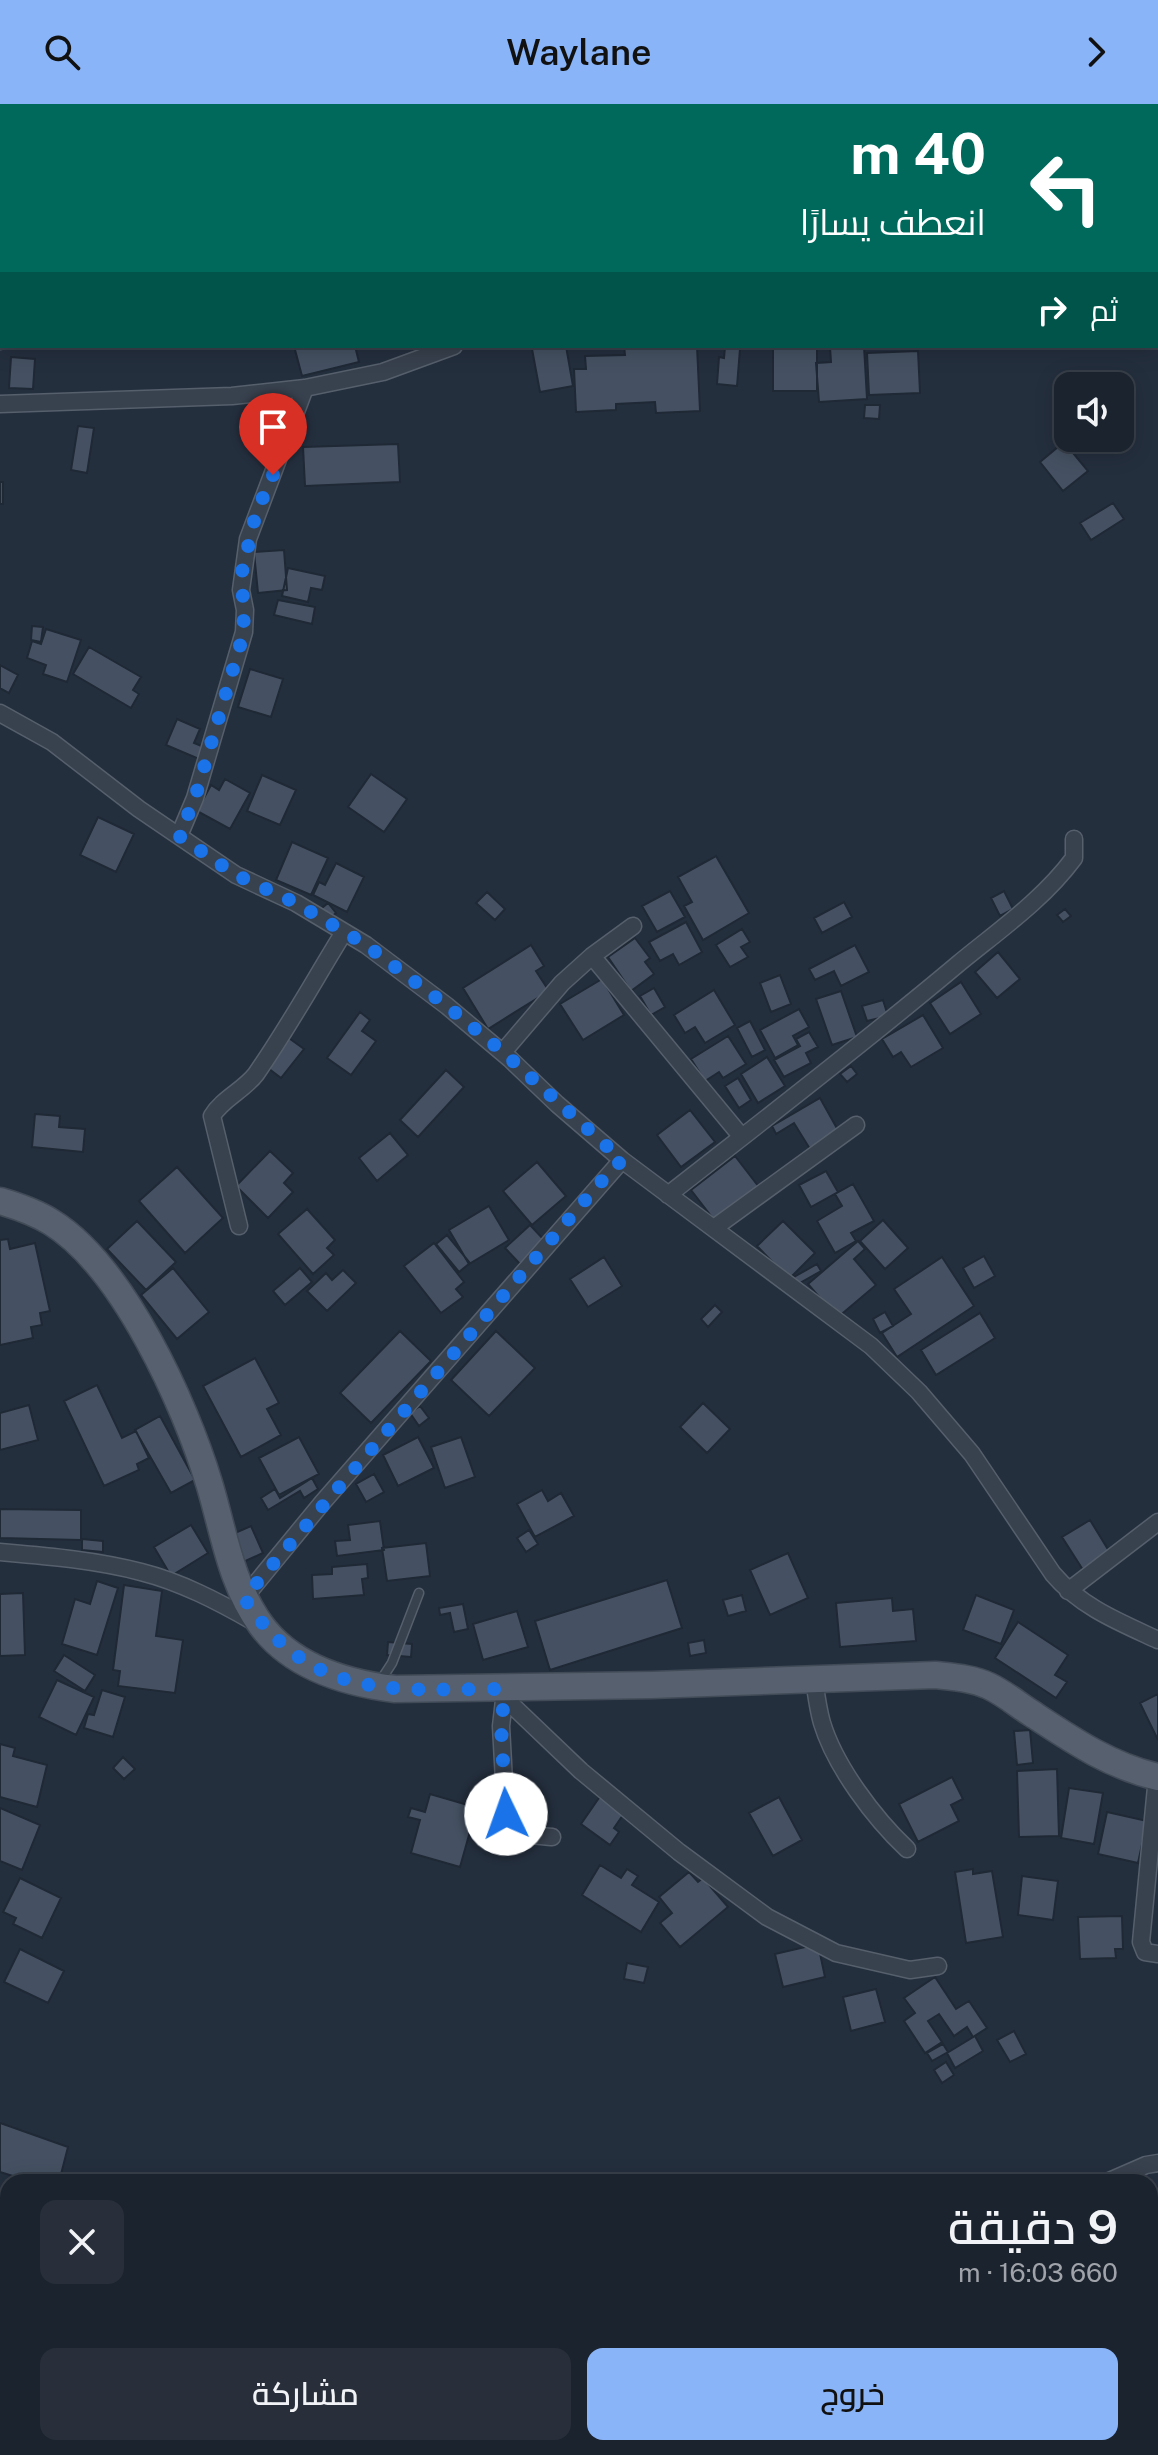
<!DOCTYPE html>
<html lang="ar">
<head>
<meta charset="utf-8">
<style>
	:root { --surface:#1b232e; --page:#282f3a; --text:#f1f3f6; --muted:#a0a4aa; --line:#39404a; --accent:#8ab4f8 }
	body { margin:0; font-family:"Public Sans",Cairo,sans-serif; background:var(--page); color:var(--text); direction:rtl; height:100vh; display:flex; flex-direction:column; font-size:30px; white-space:nowrap }
	* { box-sizing:border-box; margin:0 }
	p { font-size:26px; color:var(--muted) }
	.icon { flex:none; width:44px; height:44px; fill:none; stroke:currentColor; stroke-width:2; stroke-linecap:round; stroke-linejoin:round }
	.map { position:relative; flex:1; overflow:hidden; direction:ltr }
	.drawer { position:absolute; left:0px; top:2070px; width:1158px; height:282px; display:flex; flex-direction:column; background:var(--surface); border-radius:24px 24px 0 0; box-shadow:0 4px 20px #0003,0 0 0 2px var(--line); direction:rtl }
	.drawer>* { flex:none }
	.banner { position:absolute; left:0px; top:0px; width:1158px; height:244px; box-shadow:0 4px 20px #0003,0 0 0 2px var(--line); direction:rtl; background:#00695c; color:#fff; overflow:hidden }
	.tools { position:absolute; left:1054px; top:268px; display:grid; gap:16px }
	.tools a { display:grid; place-items:center; width:80px; height:80px; border-radius:16px; background:var(--surface); box-shadow:0 4px 20px #0003,0 0 0 2px var(--line); font-size:40px }
	.pin { position:absolute; display:grid; place-items:center; width:68px; height:68px; color:#fff; margin:-82px -34px; border-radius:50% 50% 50% 0; rotate:-45deg; box-shadow:0 0 8px #0007 }
	.pin .icon { rotate:45deg }
	.me { position:absolute; width:88px; margin:-44px; rotate:357deg; stroke-linejoin:round; filter:drop-shadow(0 0 6px #0008) }
	.turn { display:flex; align-items:center; gap:28px; height:168px; padding:0 40px; font-size:36px }
	.turn .icon { width:104px; height:104px; stroke-width:2.5 }
	.turn b { display:block; font-size:56px; line-height:68px }
	.then { display:flex; align-items:center; height:76px; padding:0 40px; background:#0003; gap:16px; font-size:30px }
	.round { display:grid; place-items:center; flex:none; width:84px; height:84px; border-radius:16px; background:var(--page) }
	.overview { display:flex; align-items:center; justify-content:space-between; height:136px; padding:0 40px }
	h1 { font-size:48px; font-weight:600; line-height:60px }
	.button { display:flex; gap:16px; margin-top:auto; padding:16px 40px }
	.button a { flex:1; height:92px; border-radius:16px; background:var(--accent); color:#111; font-size:32px; font-weight:600; line-height:92px; text-align:center }
	.button a+a { background:var(--page); color:var(--text) }
	header { display:flex; justify-content:space-between; align-items:center; height:104px; padding:0 40px; background:var(--accent); color:#111; font-size:36px; font-weight:600 }
	.map>svg:first-child { display:block }
</style>
</head>
<body>
<header><svg class="icon" aria-label="forward" viewBox="0 0 24 24"><path d="M9 5l7 7-7 7"/></svg>Waylane<svg class="icon" aria-label="search" viewBox="0 0 24 24"><circle cx="10" cy="10" r="6"/><path d="M15 15l6 6"/></svg></header>
<div class="map">
<svg width="1158" height="2351" viewBox="0 0 1158 2351">
	<rect width="100%" height="100%" fill="#242f3e"/>
	<path fill="#263c3f" d="M1150 2289H1158V2351H822L846 2344H1150Z"/>
	<path fill="#455162" stroke="#1f2835" stroke-width="2" d="M350 0H397V2H350Z
		M634 0H673V2H634Z
		M294 242H355L359 258 302 272Z
		M551 242H566L573 282 540 288 532 245Z
		M624 242H697L700 307 656 309 655 298 616 300V306L576 308 574 265H586L585 252 625 251Z
		M773 242H817V287H773Z
		M864 242 867 295 819 298 816 259 831 258 830 243Z
		M725 243 740 245 737 282 717 280 719 253 724 254Z
		M918 247 920 289 869 291 867 249Z
		M11 253 35 255 33 285 9 284Z
		M865 301H880L879 315 864 314Z
		M78 322 94 324 87 369 71 366Z
		M1064 338 1088 367 1063 387 1040 358Z
		M398 340 400 378 305 382 303 343Z
		M0 378H3V400H0Z
		M1113 399 1124 415 1091 436 1080 419Z
		M284 446 287 486 258 489 254 448Z
		M288 464 325 472 322 486 311 484 308 498 282 492Z
		M278 496 315 503 312 520 274 511Z
		M32 522 43 523 41 538 31 536Z
		M46 525 81 536 67 578 43 570 46 561 27 554 32 537 41 540Z
		M89 543 141 573 133 586 139 590 131 604 73 570Z
		M0 561 18 571 9 589 0 584Z
		M250 565 283 575 271 613 238 603Z
		M177 615 200 625 194 639 204 643 199 655 166 641Z
		M371 670 407 695 384 728 348 703Z
		M262 671 296 686 280 721 247 707Z
		M225 675 250 689 230 725 197 707 211 681 219 686Z
		M98 713 134 730 116 768 80 751Z
		M292 738 328 754 311 791 276 776Z
		M716 752 749 809 703 836 684 802 692 798 678 773Z
		M336 759 364 773 347 808 313 791 319 778 325 781Z
		M670 787 685 813 657 828 642 802Z
		M1004 787 1013 805 1000 812 991 794Z
		M487 788 505 805 495 816 476 799Z
		M844 798 852 813 822 829 814 814Z
		M328 799 336 809 319 823 311 813Z
		M1065 805 1071 812 1063 818 1057 811Z
		M686 818 702 848 679 861 673 850 660 857 649 838Z
		M742 825 750 838 741 843 748 853 730 863 716 841Z
		M635 834 650 854 645 858 654 870 631 887 608 853Z
		M531 841 544 862 536 867 549 887 488 925 463 884Z
		M855 841 869 868 841 882 834 867 815 876 809 865Z
		M998 848 1020 875 997 894 975 868Z
		M780 871 791 900 771 908 760 879Z
		M602 875 624 911 583 936 560 900Z
		M961 878 981 910 950 930 930 899Z
		M654 884 665 903 651 911 640 892Z
		M714 886 735 921 705 939 695 923 685 929 674 911Z
		M841 887 857 933 832 941 816 895Z
		M883 896 888 912 867 917 862 902Z
		M799 905 809 923 793 932 798 941 775 954 760 926Z
		M360 908 370 916 362 927 376 937 351 971 327 954Z
		M923 911 943 944 911 963 901 948 893 953 882 935Z
		M750 917 765 946 752 953 737 924Z
		M809 928 818 943 806 949 811 959 784 973 774 956 800 942 796 935Z
		M286 932 304 945 281 974 264 961Z
		M728 932 746 960 723 974 719 968 705 977 691 955Z
		M767 953 785 982 758 999 741 970Z
		M851 962 857 970 847 978 840 970Z
		M446 966 464 983 418 1033 400 1016Z
		M738 974 751 996 739 1004 725 982Z
		M820 994 839 1028 810 1045 794 1019 776 1030 772 1022Z
		M690 1006 715 1038 681 1063 657 1031Z
		M35 1010 60 1012 59 1023 85 1025 83 1048 32 1043Z
		M390 1029 408 1051 377 1077 359 1054Z
		M270 1047 293 1069 284 1079 293 1088 268 1114 236 1082Z
		M735 1052 762 1087 718 1121 691 1086Z
		M537 1058 566 1092 532 1121 503 1087Z
		M177 1063 223 1114 185 1149 139 1097Z
		M826 1067 838 1088 811 1103 799 1081Z
		M853 1080 874 1117 851 1129 856 1137 835 1149 817 1117 842 1102 835 1090Z
		M489 1102 509 1136 469 1160 449 1126Z
		M307 1105 335 1136 327 1144 334 1151 313 1170 278 1130Z
		M883 1116 908 1144 885 1165 860 1137Z
		M137 1117 176 1158 146 1186 107 1145Z
		M783 1117 815 1149 789 1175 757 1142Z
		M530 1121 546 1138 521 1161 505 1144Z
		M447 1131 470 1159 459 1168 436 1140Z
		M8 1135 10 1145 35 1139 50 1207 40 1209 42 1221 31 1223 33 1234 0 1241V1136Z
		M858 1137 865 1145 854 1155 876 1181 837 1214 808 1180Z
		M434 1139 464 1178 456 1185 463 1193 441 1209 404 1162Z
		M984 1152 995 1172 974 1184 963 1164Z
		M604 1153 622 1182 588 1203 570 1175Z
		M942 1153 974 1202 897 1253 882 1229 911 1210 894 1185Z
		M817 1160 821 1167 798 1180 794 1173Z
		M173 1164 209 1208 177 1235 141 1191Z
		M300 1164 312 1178 285 1201 273 1187Z
		M343 1166 356 1179 327 1207 307 1187 326 1169 332 1176Z
		M715 1201 722 1208 708 1223 701 1215Z
		M885 1208 893 1222 880 1229 873 1215Z
		M980 1209 995 1234 936 1271 921 1246Z
		M400 1227 431 1257 371 1319 340 1289Z
		M496 1227 535 1264 489 1312 451 1276Z
		M255 1254 279 1299 267 1305 281 1331 241 1353 203 1282Z
		M97 1281 122 1334 136 1327 149 1354 137 1360 139 1366 104 1382 64 1297Z
		M703 1299 730 1325 707 1349 680 1323Z
		M29 1301 38 1336 0 1346V1309Z
		M420 1302 429 1314 419 1322 410 1309Z
		M160 1312 195 1376 171 1389 135 1326Z
		M299 1333 319 1370 279 1391 259 1354Z
		M418 1333 434 1364 398 1382 383 1351Z
		M461 1333 475 1373 445 1384 431 1343Z
		M374 1370 384 1388 366 1398 356 1380Z
		M312 1374 318 1385 304 1394 300 1387 268 1406 261 1394 275 1385 280 1394Z
		M542 1386 548 1397 561 1389 574 1412 535 1433 517 1400Z
		M0 1405 81 1406V1436L0 1434Z
		M1090 1416 1112 1452 1085 1469 1062 1433Z
		M380 1417 384 1446 337 1452 335 1437 350 1436 348 1421Z
		M191 1421 208 1449 171 1472 154 1443Z
		M251 1422 263 1449 241 1459 228 1432Z
		M529 1426 538 1440 526 1448 517 1434Z
		M82 1435 103 1437V1448L82 1446Z
		M426 1439 430 1472 387 1477 382 1444Z
		M788 1449 808 1494 770 1511 750 1466Z
		M367 1460 368 1474 362 1475 364 1491 313 1495 312 1471 332 1470V1463Z
		M667 1476 682 1524 550 1566 535 1517Z
		M97 1477 118 1484 97 1551 62 1540 75 1495 90 1500Z
		M124 1481 162 1487 156 1532 183 1536 175 1589 118 1582 120 1567 113 1566Z
		M23 1489 25 1551 0 1552V1490Z
		M742 1491 746 1507 728 1512 723 1496Z
		M976 1491 1014 1506 1001 1540 963 1526Z
		M892 1494 893 1507 913 1505 916 1537 840 1543 836 1499Z
		M463 1500 468 1525 454 1528 450 1509 440 1511 439 1504Z
		M517 1507 528 1543 483 1556 473 1520Z
		M1018 1518 1068 1551 1055 1571 1067 1578 1056 1594 995 1554Z
		M704 1536 706 1549 690 1552 688 1539Z
		M388 1538 412 1540 411 1553 387 1551Z
		M64 1551 95 1571 85 1587 54 1567Z
		M57 1576 94 1593 76 1631 39 1613Z
		M102 1586 125 1593 113 1633 84 1624 88 1610 94 1611Z
		M1158 1590V1636L1140 1599Z
		M1030 1626 1033 1659 1017 1661 1014 1627Z
		M0 1640 15 1644 13 1652 47 1661 37 1703 0 1693Z
		M123 1653 135 1665 124 1675 113 1664Z
		M1057 1665 1059 1732 1019 1733 1017 1667Z
		M952 1673 963 1695 951 1701 959 1717 918 1738 899 1700Z
		M1069 1684 1103 1689 1094 1740 1061 1734Z
		M430 1690 492 1708 486 1729 471 1724 460 1763 411 1749 420 1716 408 1713 411 1704 425 1708Z
		M601 1691 625 1708 614 1724 619 1728 610 1741 581 1720Z
		M779 1693 802 1736 773 1752 749 1709Z
		M0 1704 40 1721 22 1766 0 1757Z
		M1107 1708 1147 1717 1138 1759 1098 1750Z
		M600 1761 621 1774 627 1765 638 1772 632 1781 659 1798 641 1828 582 1791Z
		M973 1765V1770L992 1767 1003 1833 966 1839 955 1768Z
		M689 1768 698 1778 703 1774 728 1803 680 1843 660 1819 672 1809 659 1793Z
		M1022 1772 1058 1777 1053 1816 1018 1811Z
		M20 1774 61 1794 42 1834 13 1820 16 1814 3 1808Z
		M1122 1812 1123 1845H1115L1116 1854 1080 1855 1078 1813Z
		M818 1840 825 1873 783 1883 775 1850Z
		M20 1845 64 1867 48 1899 4 1878Z
		M627 1859 648 1863 644 1879 624 1875Z
		M935 1873 956 1905 969 1897 987 1924 973 1933 967 1923 954 1932 939 1910 928 1917 942 1938 925 1949 904 1917 915 1909 904 1894Z
		M876 1885 885 1918 851 1927 843 1893Z
		M1014 1927 1026 1950 1010 1958 997 1936Z
		M975 1932 983 1947 955 1964 947 1949Z
		M943 1940 948 1948 932 1957 927 1949Z
		M946 1958 954 1971 942 1979 934 1966Z
		M0 2019 68 2043 59 2078H32L0 2068Z
		M0 2088 8 2089V2133L0 2131Z
		M1 2237 8 2242V2310L1 2319Z
		M112 2344H130L138 2346 136 2351H110Z"/>
	<g fill="none" stroke-linecap="round" stroke-linejoin="round">
		<defs>
			<path id="service" d="M0 241 2 239
				M379 1579 392 1559 419 1489"/>
			<path id="minor" d="M1156 154 1158 153
				M0 300 232 292 305 284 383 268 454 242
				M0 609 52 638 139 705 236 771 296 799 366 841 447 902 510 955 557 1000 622 1056 871 1242 919 1288 972 1350 1053 1470C1081 1503 1119 1518 1158 1536
				M179 732 195 694 244 528 245 506 241 486 248 435 305 284
				M592 852 741 1032
				M503 948 562 879 592 852 633 822
				M668 1091C765 1015 863 940 958 860 998 827 1043 796 1074 754V735
				M239 1122 212 1012C222 995 244 986 256 970 288 924 315 875 344 828
				M714 1124 856 1021
				M0 1448C46 1452 96 1456 141 1468 181 1478 219 1498 254 1518
				M1068 1487 1158 1418
				M244 1494 322 1399 622 1056
				M814 1575C816 1590 818 1605 822 1619 835 1662 874 1714 907 1745
				M495 1585 581 1667 679 1748 767 1813 836 1849 910 1866 938 1862
				M504 1596 501 1622 506 1714C514 1733 534 1731 552 1733
				M1157 1673 1141 1838 1145 1848 1158 1850
				M1107 2078 1146 2061 1158 2059
				M0 2325 8 2330
				M34 2344 47 2351"/>
			<path id="primary" d="M0 1097C17 1102 35 1108 51 1118 123 1162 185 1300 209 1379 224 1428 230 1478 261 1521 292 1563 346 1579 395 1585L652 1581 935 1571C953 1573 972 1574 989 1582 1004 1589 1017 1600 1031 1609 1072 1636 1110 1662 1158 1673"/>
		</defs>
		<use href="#service" stroke="#565f6c" stroke-width="11"/>
		<use href="#minor" stroke="#565f6c" stroke-width="19"/>
		<use href="#primary" stroke="#414a57" stroke-width="29"/>
		<use href="#service" stroke="#38414e" stroke-width="8"/>
		<use href="#minor" stroke="#38414e" stroke-width="16"/>
		<use href="#primary" stroke="#56606e" stroke-width="26"/>
	</g>
	<g fill="none" stroke-linecap="round" stroke-linejoin="round">
		<path stroke="#1a73e8" stroke-width="14" stroke-dasharray="0 25.2" d="M273 371 256 409 242 468 244 528 195 694 179 732 236 771 296 799 366 841 447 902 503 948 622 1056 599 1080 244 1494C310 1595 387 1586 495 1585L504 1596 501 1622 506 1710"/>
	</g>
</svg>
<div class="tools">
<a><svg class="icon" aria-label="sound" viewBox="0 0 24 24"><path d="M4 9h4l5-4v14l-5-4H4zM17 9q2 3 0 6"/></svg></a>
</div>
<div class="pin" style="left:273px;top:371px;background:#d93025"><svg class="icon" aria-label="arrive" viewBox="0 0 24 24"><path d="M6 21V4h12l-3 4 3 4H6"/></svg></div>
<svg class="me" style="left:506px;top:1710px" viewBox="-20 -20 40 40"><circle r="19" fill="#fff"/><path d="M0-13L10 11 0 6-10 11z" fill="#1a73e8"/></svg>
<div class="banner">
<div class="turn"><svg class="icon" aria-label="left" viewBox="0 0 24 24"><path d="M17 20v-9H6M10 6l-5 5 5 5"/></svg><div><b>40 m</b>انعطف يسارًا</div></div>
<div class="then">ثم<svg class="icon" aria-label="right" viewBox="0 0 24 24"><path d="M7 20v-9h11M14 6l5 5-5 5"/></svg></div>
</div>
<section class="drawer">
<div class="overview"><div><h1>9 دقيقة</h1><p>660 m · 16:03</p></div><a class="round"><svg class="icon" aria-label="close" viewBox="0 0 24 24"><path d="M6 6l12 12M18 6L6 18"/></svg></a></div>
<div class="button"><a>خروج</a><a>مشاركة</a></div>
</section>
</div>
</body>
</html>
